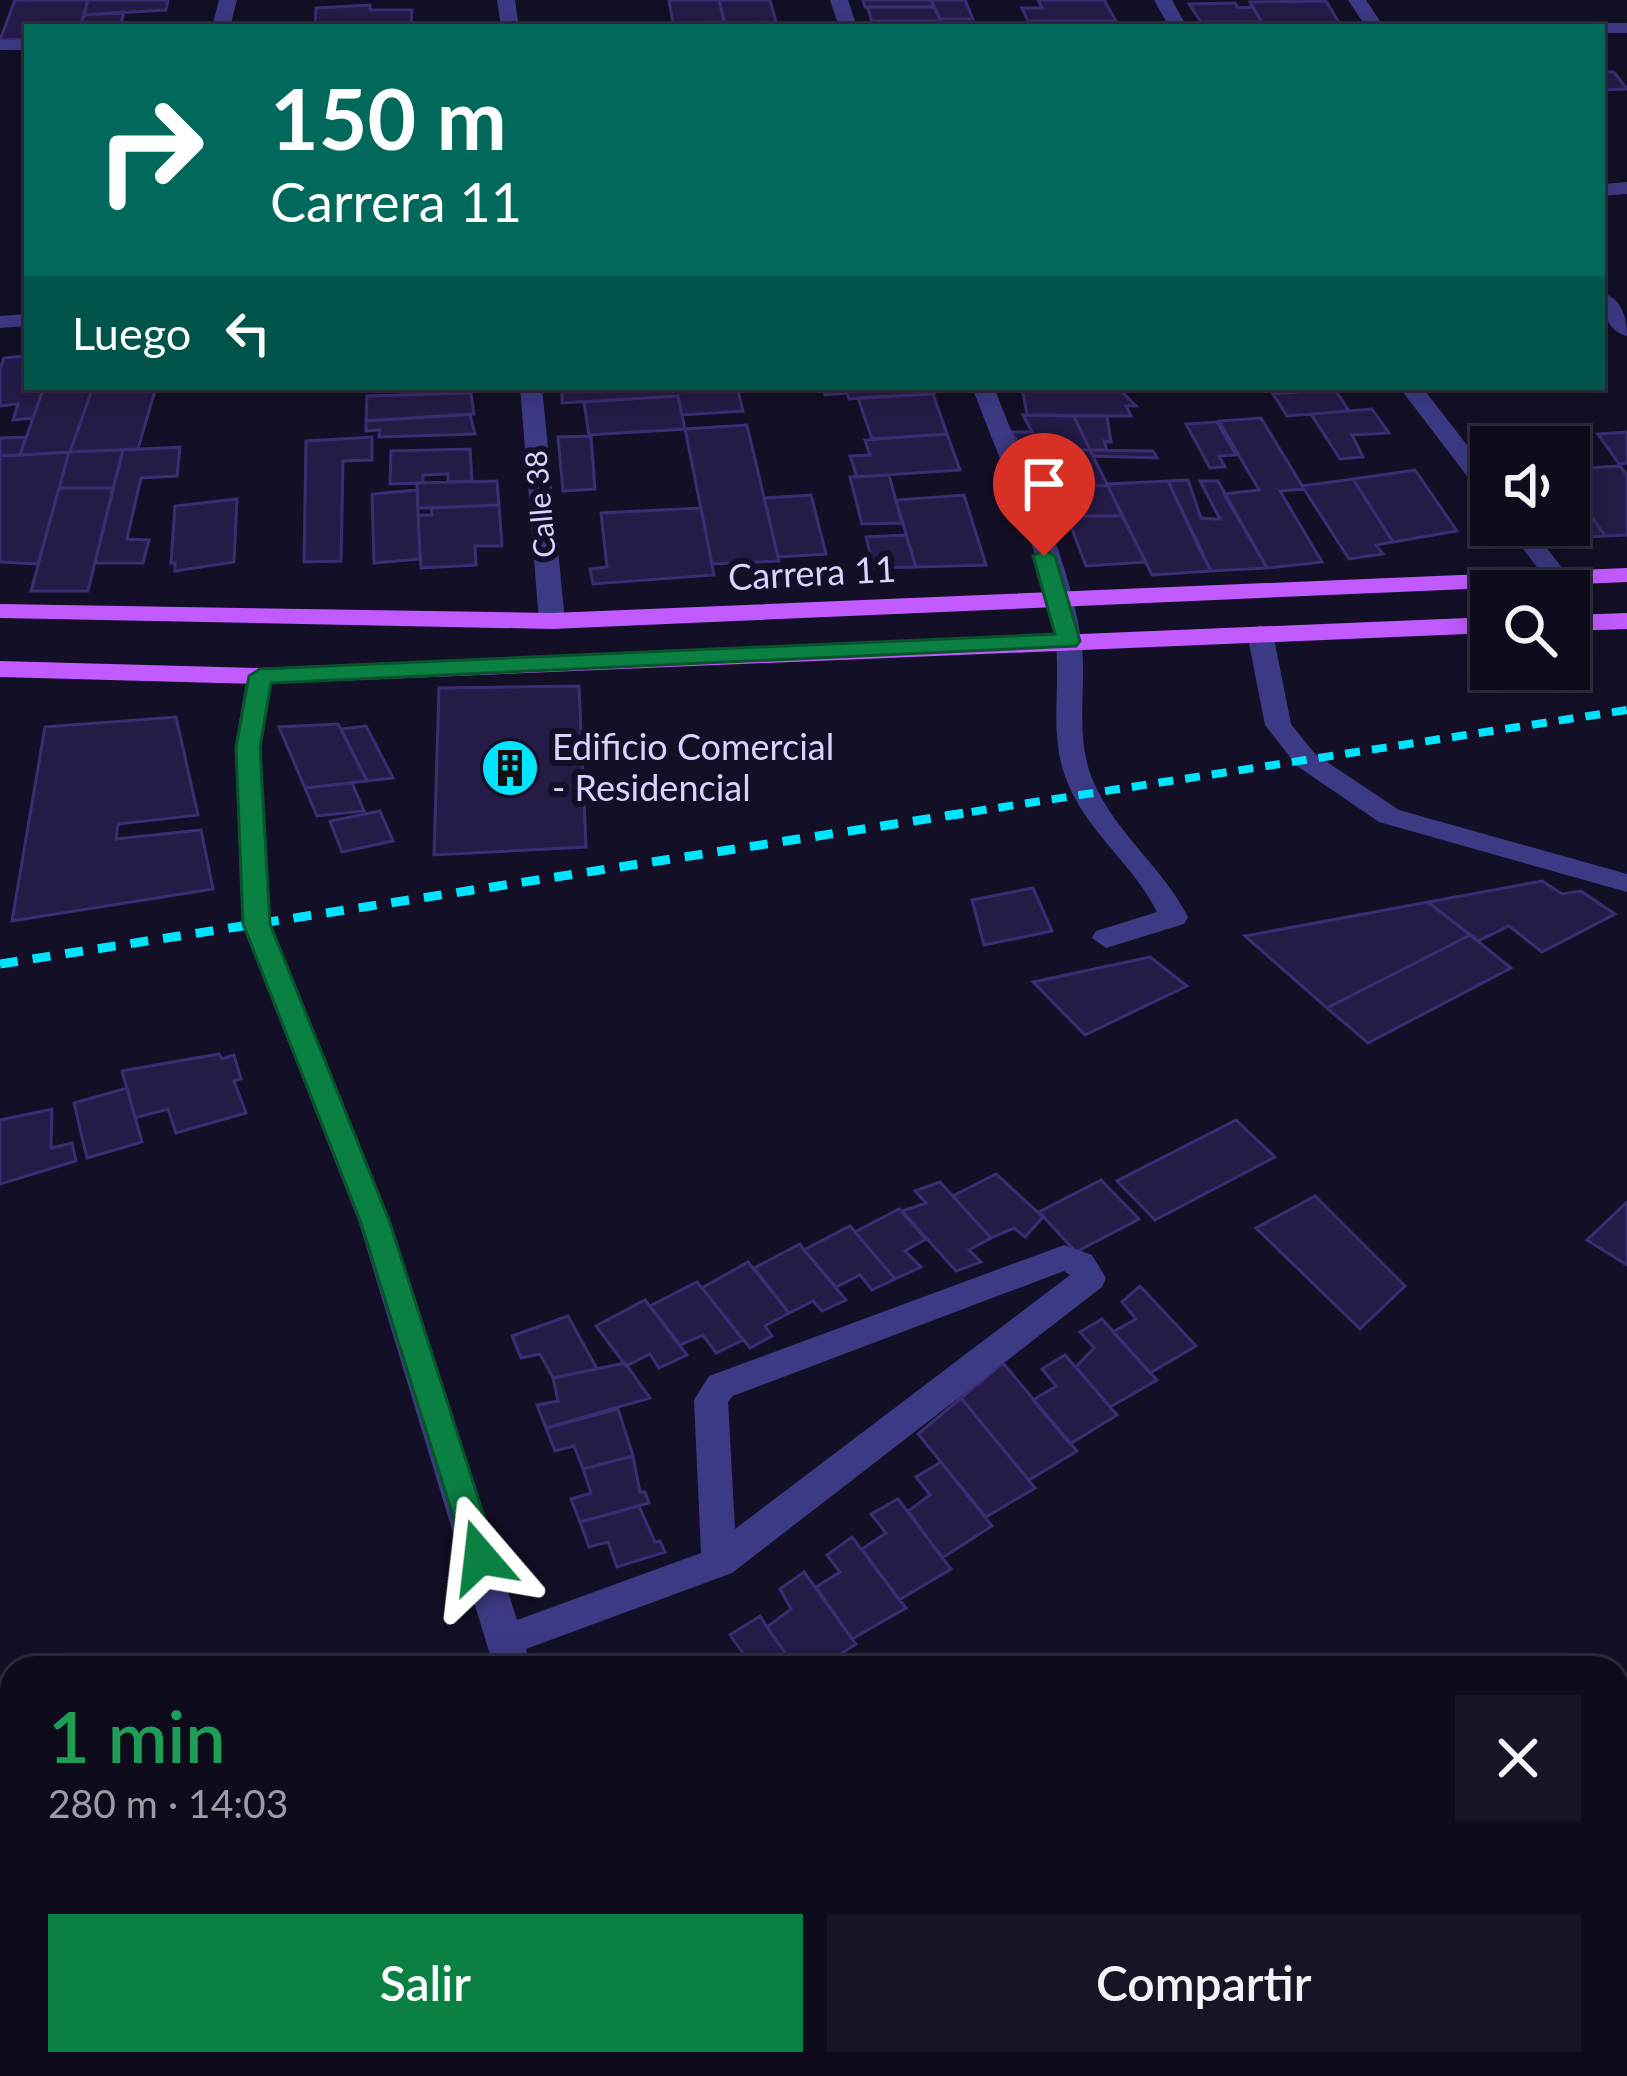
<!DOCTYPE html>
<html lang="es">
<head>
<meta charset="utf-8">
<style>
	:root { --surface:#0e0b1c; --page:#171425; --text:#f1f3f6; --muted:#9b9ba3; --line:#2e2b3b; --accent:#0b8043 }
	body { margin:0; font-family:Lato,sans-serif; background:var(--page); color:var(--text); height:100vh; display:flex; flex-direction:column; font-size:45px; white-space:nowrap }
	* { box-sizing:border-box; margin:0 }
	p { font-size:39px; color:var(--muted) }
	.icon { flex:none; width:66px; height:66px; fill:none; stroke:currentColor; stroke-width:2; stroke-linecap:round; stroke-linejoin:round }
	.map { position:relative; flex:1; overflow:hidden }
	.sheet { position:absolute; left:0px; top:1656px; width:1629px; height:420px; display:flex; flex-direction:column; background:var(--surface); border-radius:36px 36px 0 0; box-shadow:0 6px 30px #0003,0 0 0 3px var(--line) }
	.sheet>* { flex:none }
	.hud { position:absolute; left:24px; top:24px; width:1581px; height:366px; border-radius:0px; box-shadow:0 6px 30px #0003,0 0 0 3px var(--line); background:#00695c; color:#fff; overflow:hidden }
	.controls { position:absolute; left:1470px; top:426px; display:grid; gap:24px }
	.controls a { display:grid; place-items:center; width:120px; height:120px; border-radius:0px; background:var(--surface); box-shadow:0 6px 30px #0003,0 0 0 3px var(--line); font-size:60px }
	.pin { position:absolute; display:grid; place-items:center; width:102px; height:102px; color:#fff; margin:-123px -51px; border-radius:50% 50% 50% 0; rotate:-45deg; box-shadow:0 0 12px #0007 }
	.pin .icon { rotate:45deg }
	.me { position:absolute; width:132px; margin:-66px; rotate:343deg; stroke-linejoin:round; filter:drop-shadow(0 0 9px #0008) }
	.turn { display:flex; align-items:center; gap:42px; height:252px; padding:0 48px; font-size:54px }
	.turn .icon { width:156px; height:156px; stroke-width:2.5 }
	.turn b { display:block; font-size:84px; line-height:102px }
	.then { display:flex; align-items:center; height:114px; padding:0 48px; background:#0003; gap:24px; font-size:45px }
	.round { display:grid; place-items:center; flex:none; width:126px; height:126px; border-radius:0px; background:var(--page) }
	.head { display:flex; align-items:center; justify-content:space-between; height:204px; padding:0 48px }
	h1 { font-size:72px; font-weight:600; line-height:90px; color:#1e9e55 }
	.primary-button { display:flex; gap:24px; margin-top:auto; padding:24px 48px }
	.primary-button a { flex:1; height:138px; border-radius:0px; background:var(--accent); color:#fff; font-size:48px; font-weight:600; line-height:138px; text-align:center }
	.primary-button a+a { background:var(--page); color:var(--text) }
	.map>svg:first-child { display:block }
</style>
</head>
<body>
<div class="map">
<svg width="1627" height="2076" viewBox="0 0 1627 2076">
	<rect width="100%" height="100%" fill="#130f26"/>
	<path fill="#12302f" d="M1617 1874 1627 1883V2076H868L882 2064H1617Z"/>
	<path fill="#241b47" stroke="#3b2d73" stroke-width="3" d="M15 0H88L80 27H27V39L0 40Z
		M88 0H168L166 10 84 15Z
		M669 0H719L724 22 673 23Z
		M719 0H770L776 22 725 23Z
		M863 0H931L934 7H865Z
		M931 0H965L973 19H940Z
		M1038 0H1104L1116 21H1028L1022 8H1042Z
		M1326 1 1341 26H1264L1250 2Z
		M1235 3 1238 8 1253 7 1262 22H1201L1189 4Z
		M370 5V10H412L411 27H315L316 8Z
		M867 7H934L941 21H872Z
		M124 12 120 27H80L84 15Z
		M1602 72H1614L1627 89 1602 90Z
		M27 356V387H44L33 418 13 420 18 404 0 406V369L4 358Z
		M44 387H93L70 452 20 455Z
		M93 387H156L138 449 70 452Z
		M400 387H471V393L401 395Z
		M562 387H737L743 411 682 415 678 396 562 403Z
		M823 387H931L934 394 849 399 847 393 825 395Z
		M1022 387H1117L1136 406H1126L1131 416 1027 415Z
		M1335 389 1349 411 1287 416 1273 394Z
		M471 393 474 414 366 421 367 396Z
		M933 394 947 434 872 439 858 398Z
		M678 396 685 429 589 435 584 402Z
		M1372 409 1389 433 1352 435 1363 457 1340 459 1311 414Z
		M470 414 475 434 379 437 380 430 366 431V421Z
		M1023 415 1074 416 1090 450 1021 449 1012 432H1032Z
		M1074 416H1107L1111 442 1104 441 1107 450H1090Z
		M1261 418 1304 489 1280 491 1322 562 1267 568 1224 494 1259 490 1219 421Z
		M1217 422 1236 455 1219 456 1225 467 1210 468 1186 424Z
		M747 425 779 561 712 564 685 429Z
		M1627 432V463L1619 464 1598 434Z
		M947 434 960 470 857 477 850 456 870 455 865 440Z
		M591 436 595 489 563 491 558 437Z
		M26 437 20 455 0 456V438Z
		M372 437V460L343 461 341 561 304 562 306 441Z
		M180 447 177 476 141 478 127 539 149 540 143 563H95L123 450Z
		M470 449 472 481 448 482V474L423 475V483L390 484 391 451Z
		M1039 449 1090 450 1108 486 1054 485Z
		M123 450 113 488H59L69 452Z
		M1090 450 1153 451 1157 458 1093 456Z
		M69 452 38 564 0 562V456Z
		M1620 466 1627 475V535L1605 536 1569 484V469Z
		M1415 470 1457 531 1393 542 1353 479Z
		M889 475 902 523 862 524 850 477Z
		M1353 479 1393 542 1376 545 1383 554 1349 559 1302 486Z
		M1188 480 1201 518 1214 519H1220L1200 481H1218L1267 568 1211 571 1168 481Z
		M497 481 499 505 418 508 417 483Z
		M1168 481 1200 550 1211 571 1152 575 1107 484Z
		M1569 484 1605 536 1539 540 1530 525H1569Z
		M1056 485 1108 486 1122 516H1068Z
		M59 488H113L88 591H31Z
		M417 490 420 559 374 563 372 494Z
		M811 495 826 554 778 557 764 498Z
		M964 495 986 565 916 567 896 500Z
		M237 499 234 562 175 571V563H171L175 506Z
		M499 505 502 546H475L476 565 421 568 418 515H432L431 508Z
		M701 508 714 575 593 584 590 569 607 567 601 513Z
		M1067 516H1122L1146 562 1086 566Z
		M906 535 916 567 874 568 866 537Z
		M579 686 586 847 434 855 439 688Z
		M176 717 198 815 118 824 116 839 201 830 213 889 12 921 45 727Z
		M338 724 367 781 305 788 279 727Z
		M366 726 393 778 367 781 341 729Z
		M352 783 364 811 317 816 305 788Z
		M380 811 393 841 342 852 330 821Z
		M1542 881 1562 894 1581 891 1615 914 1542 952 1509 926 1478 941 1428 902Z
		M1033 888 1052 931 984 945 972 900Z
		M1428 902 1470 935 1327 1008 1245 936Z
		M1470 935 1511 968 1368 1043 1327 1008Z
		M1150 957 1187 986 1085 1035 1033 982Z
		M219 1054 222 1059 234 1055 241 1079 234 1081 246 1113 176 1133 168 1109 135 1118 122 1071Z
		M127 1088 142 1142 87 1158 74 1103Z
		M52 1109 51 1148 72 1143 76 1161 0 1184V1120Z
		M1236 1120 1275 1157 1155 1220 1117 1181Z
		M996 1174 1043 1217 1025 1237 1014 1228 991 1238 953 1196Z
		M1101 1180 1139 1219 1076 1252 1039 1212Z
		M940 1182 991 1238 969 1250 981 1262 956 1271 902 1211 926 1203 915 1191Z
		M1315 1196 1405 1286 1360 1329 1256 1228Z
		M1627 1202V1265L1587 1240Z
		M899 1209 926 1239 905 1251 921 1267 895 1279 855 1232Z
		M850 1226 855 1232 895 1279 872 1290 860 1275 836 1287 804 1250Z
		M800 1244 804 1250 846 1300 822 1311 813 1301 789 1313 754 1268Z
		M748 1262 789 1313 765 1326 772 1336 750 1348 702 1288Z
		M697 1282 702 1288 743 1340 716 1353 703 1335 680 1345 650 1306Z
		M1140 1286 1196 1346 1150 1373 1113 1332 1136 1319 1122 1302Z
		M645 1300 687 1355 659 1368 650 1354 626 1366 596 1326Z
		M568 1316 597 1369 553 1378 540 1354 521 1358 512 1336Z
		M1102 1319 1157 1380 1110 1407 1076 1367 1094 1348 1080 1332Z
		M1065 1355 1117 1415 1070 1444 1033 1400 1056 1386 1042 1369Z
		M625 1363 650 1398 546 1428 537 1405 558 1401 553 1378Z
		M1003 1363 1077 1451 1029 1480 961 1398Z
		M961 1398 1035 1488 986 1517 918 1434Z
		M618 1409 633 1456 583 1469 574 1446 555 1451 546 1428Z
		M633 1456 640 1492H645L649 1503 580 1522 571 1499 591 1493 583 1469Z
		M941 1462 992 1526 942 1558 908 1511 930 1495 916 1477Z
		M898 1499 951 1569 899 1600 862 1549 886 1533 871 1514Z
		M639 1506 655 1542 660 1541 665 1552 617 1567 608 1542 589 1547 580 1522Z
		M852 1537 906 1608 852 1639 816 1587 840 1572 827 1555Z
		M804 1572 856 1644 819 1668H796L767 1627 791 1609 780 1589Z
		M760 1616 767 1627 796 1668H725L745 1656 730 1635Z
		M235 2064H538L540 2076H237Z"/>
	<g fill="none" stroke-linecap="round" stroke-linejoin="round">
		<path fill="#3d3a85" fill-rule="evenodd" d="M219 0H237L230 27H212Z
			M497 0H515L519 27H501Z
			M830 0H848L857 27H839Z
			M1154 0H1172L1187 27H1169Z
			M1348 0H1366L1384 27H1366Z
			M1602 23H1627V33H1602V27H1594Z
			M0 40H27V50H0Z
			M1627 182V194L1602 196V184Z
			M1602 293C1622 298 1627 318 1627 336 1607 331 1602 311 1602 293Z
			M27 314V326L0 328V316Z
			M520 387H542L565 621 552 629 539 621Z
			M972 387H994C1025 469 1067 551 1081 638 1088 686 1073 736 1094 783 1116 833 1163 868 1188 917L1184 924 1106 948 1092 938 1096 931 1157 912C1133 863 1083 829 1065 776 1048 729 1063 679 1054 631 1039 546 1002 467 972 387Z
			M1399 387H1422L1491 476V499L1483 497Z
			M1505 525H1529L1570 578 1567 583H1549Z
			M1260 625 1273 633 1291 724 1315 754 1399 810 1627 874V892L1379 822 1297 766 1265 725 1247 633Z
			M260 668 273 676 261 747 270 924 391 1223 517 1620 701 1553 694 1400 709 1376 1064 1245 1092 1255 1106 1278 1102 1287 732 1573 526 1649 532 1668H494L359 1223 242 924 235 747 247 676ZM1064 1271 1070 1275 735 1529 728 1402 733 1396Z
			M580 2064H622L625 2076H583Z"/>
		<path fill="#c25bff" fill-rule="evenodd" d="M1627 568V582L552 629 0 618V604L552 613Z
			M1627 613V629L1569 631V615Z
			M1491 617V633L260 684 0 677V661L260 668Z"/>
		<path stroke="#00e5ff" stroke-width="8" stroke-dasharray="15 12" stroke-linecap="butt" d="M945 816 1627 710"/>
		<path stroke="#00e5ff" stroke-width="9" stroke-dasharray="18 15" stroke-linecap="butt" d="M0 964 965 813"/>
	</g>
	<path fill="#0b8043" stroke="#07532c" stroke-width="3" d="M1044 550 1055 556 1080 641 1076 646 271 683 260 747 270 924 390 1223 497 1557 492 1567 480 1571 469 1567 361 1223 243 924 236 747 249 676 260 669 1055 634 1033 556Z"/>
	<defs>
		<symbol id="building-disc" viewBox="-11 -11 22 22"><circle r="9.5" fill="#00e5ff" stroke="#130f26"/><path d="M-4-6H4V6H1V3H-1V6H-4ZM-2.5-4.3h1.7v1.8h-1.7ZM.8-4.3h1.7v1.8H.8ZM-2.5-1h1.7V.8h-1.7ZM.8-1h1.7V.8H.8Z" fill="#111"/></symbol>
	</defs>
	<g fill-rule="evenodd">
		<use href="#building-disc" x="477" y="735" width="66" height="66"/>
	</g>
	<g text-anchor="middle" stroke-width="12" stroke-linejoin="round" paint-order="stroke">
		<g font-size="30" fill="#d9d4ff" stroke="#130f26">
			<text transform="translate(541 504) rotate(-95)" y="10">Calle 38</text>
		</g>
		<g font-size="36" fill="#d9d4ff" stroke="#130f26">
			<text transform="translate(812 573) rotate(-3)" y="13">Carrera 11</text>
		</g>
		<g font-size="36" fill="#d9d4ff" stroke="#130f26" text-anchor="start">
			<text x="552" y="760">Edificio Comercial<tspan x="552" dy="41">- Residencial</tspan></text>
		</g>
	</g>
</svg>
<div class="controls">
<a><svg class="icon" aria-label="sound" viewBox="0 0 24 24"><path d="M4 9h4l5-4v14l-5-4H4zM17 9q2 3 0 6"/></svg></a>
<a><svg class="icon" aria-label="search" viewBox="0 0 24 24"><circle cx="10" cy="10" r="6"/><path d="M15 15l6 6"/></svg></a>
</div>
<div class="pin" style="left:1044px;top:556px;background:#d93025"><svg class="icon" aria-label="arrive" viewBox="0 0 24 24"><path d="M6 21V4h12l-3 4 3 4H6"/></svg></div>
<svg class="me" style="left:480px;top:1557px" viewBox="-20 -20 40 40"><path d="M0-17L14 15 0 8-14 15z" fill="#0b8043" stroke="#fff" stroke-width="4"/></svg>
<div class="hud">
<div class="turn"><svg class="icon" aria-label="right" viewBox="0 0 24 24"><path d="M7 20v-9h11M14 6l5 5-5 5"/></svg><div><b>150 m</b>Carrera 11</div></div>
<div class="then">Luego<svg class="icon" aria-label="left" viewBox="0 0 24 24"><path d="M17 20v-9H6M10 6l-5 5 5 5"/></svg></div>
</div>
<section class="sheet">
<div class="head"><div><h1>1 min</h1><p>280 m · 14:03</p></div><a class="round"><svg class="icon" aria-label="close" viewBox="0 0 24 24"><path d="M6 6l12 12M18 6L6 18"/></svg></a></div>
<div class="primary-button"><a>Salir</a><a>Compartir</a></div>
</section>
</div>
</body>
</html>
